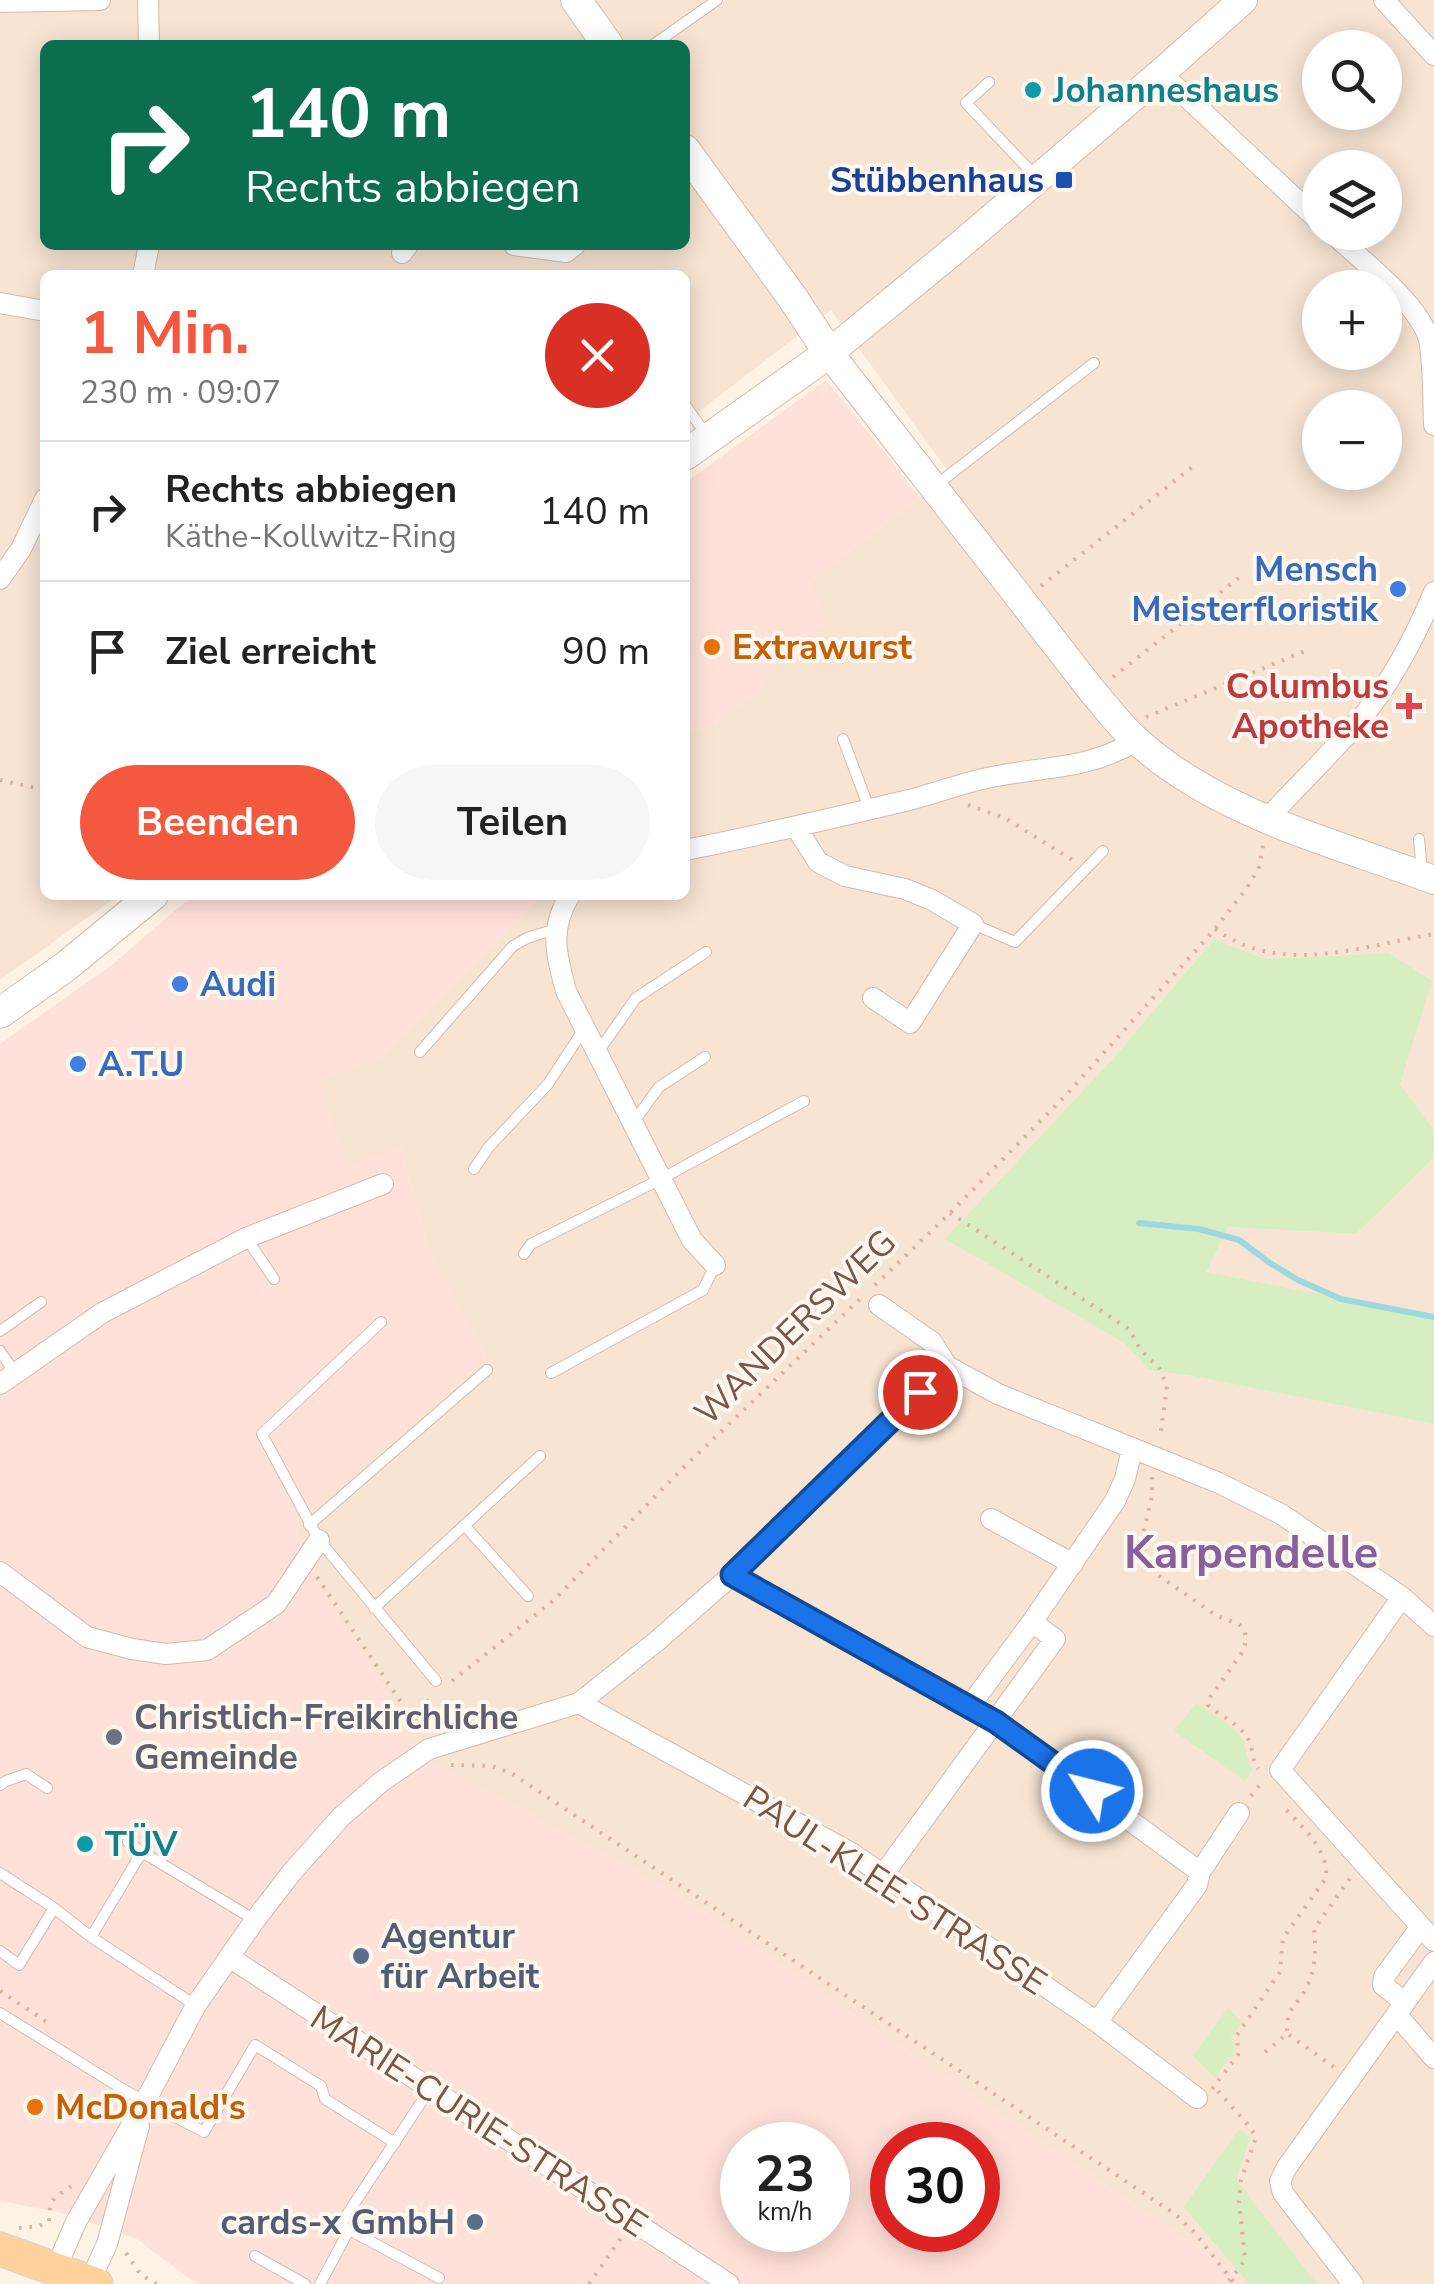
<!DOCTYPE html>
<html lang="de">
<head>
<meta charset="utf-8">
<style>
	:root { --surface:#fff; --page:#f6f6f6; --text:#222; --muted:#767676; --line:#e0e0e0; --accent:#f4583e }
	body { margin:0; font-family:"Nunito Sans",sans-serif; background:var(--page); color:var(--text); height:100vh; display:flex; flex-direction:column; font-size:38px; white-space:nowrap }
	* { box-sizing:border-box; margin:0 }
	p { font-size:32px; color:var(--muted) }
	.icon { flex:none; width:55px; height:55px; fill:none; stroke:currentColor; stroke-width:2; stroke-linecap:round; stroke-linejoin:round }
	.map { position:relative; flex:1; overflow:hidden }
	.sheet { position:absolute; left:40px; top:270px; width:650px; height:630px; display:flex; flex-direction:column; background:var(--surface); border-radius:15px; box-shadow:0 5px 25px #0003 }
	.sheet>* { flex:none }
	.guide { position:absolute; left:40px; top:40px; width:650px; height:210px; border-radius:15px; box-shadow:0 5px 25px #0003; background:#0b6e4f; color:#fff; overflow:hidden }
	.fabs { position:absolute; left:1302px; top:30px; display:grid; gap:20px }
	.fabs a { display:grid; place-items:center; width:100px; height:100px; border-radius:50%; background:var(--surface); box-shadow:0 5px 25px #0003; font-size:50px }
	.speed { position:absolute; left:720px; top:2122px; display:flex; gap:20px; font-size:50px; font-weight:700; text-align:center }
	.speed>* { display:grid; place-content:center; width:130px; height:130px; border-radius:50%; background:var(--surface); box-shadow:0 5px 25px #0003; line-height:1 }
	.speed small { font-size:25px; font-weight:400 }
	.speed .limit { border:15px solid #d22; background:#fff; color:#111 }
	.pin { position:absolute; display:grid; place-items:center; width:85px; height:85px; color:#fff; margin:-42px; border:5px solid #fff; border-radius:50%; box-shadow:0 2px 10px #0007 }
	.me { position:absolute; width:110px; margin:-55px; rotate:306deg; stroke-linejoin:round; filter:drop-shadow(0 0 8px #0008) }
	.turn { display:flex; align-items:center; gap:35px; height:210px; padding:0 40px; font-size:45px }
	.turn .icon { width:130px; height:130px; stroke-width:2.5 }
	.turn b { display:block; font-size:70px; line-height:85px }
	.round { display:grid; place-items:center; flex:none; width:105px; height:105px; border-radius:52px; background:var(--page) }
	.summary { display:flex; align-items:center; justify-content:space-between; height:170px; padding:0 40px }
	h1 { font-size:60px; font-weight:700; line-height:75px; color:var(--accent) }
	.cta { display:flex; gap:20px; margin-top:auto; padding:20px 40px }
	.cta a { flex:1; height:115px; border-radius:60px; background:var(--accent); color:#fff; font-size:40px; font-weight:700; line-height:115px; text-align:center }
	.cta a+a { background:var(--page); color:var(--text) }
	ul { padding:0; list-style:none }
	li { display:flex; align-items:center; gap:30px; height:140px; padding:0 40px; border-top:2px solid var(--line) }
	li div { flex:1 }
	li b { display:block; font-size:38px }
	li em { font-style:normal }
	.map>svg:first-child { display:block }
</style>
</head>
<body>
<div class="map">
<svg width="1434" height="2284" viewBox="0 0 1434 2284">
	<rect width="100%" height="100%" fill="#fef3e5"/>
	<path fill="#f7e4d3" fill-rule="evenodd" d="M0 0H1434V1130L1400 1084 1388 953 1265 959 1214 939 1111 1061 1123 1342 1149 1370 1198 1377 1434 1424V2284H1251L671 1890 435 1763 412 1732 315 1582 294 1525 487 1359 427 1246 401 1147 348 1167 317 1080 382 1057 542 895H685V735L725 717 760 689 782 653 826 622 810 582 920 497 953 478 831 310 685 422V275H45V895H119L0 980ZM45 45H685V245H45ZM1320 48H1385V112H1320ZM1320 168H1385V232H1320ZM1320 288H1385V352H1320ZM1320 408H1385V472H1320Z
		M1434 1158V1317L1207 1273 1228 1227 1356 1234Z"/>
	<path fill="#ffe1d9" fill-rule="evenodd" d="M826 380 920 497 810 582 827 622 782 653 760 689 725 717 685 735V483Z
		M193 895H542L382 1057 318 1080 348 1166 401 1147 427 1246 487 1359 294 1525 315 1582 412 1732 435 1763 671 1890 1251 2284H197L137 2239 63 2213 0 2201V1044L113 964ZM742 2145H828V2230H742ZM892 2145H978V2230H892Z"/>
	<path fill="#d7eec2" d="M1214 939 1265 959 1388 953 1432 981 1400 1084 1434 1130V1158L1356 1234 1228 1227 1207 1272 1434 1317V1424L1198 1377 1149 1370 1123 1342 945 1239 1111 1061Z
		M1196 1703C1210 1713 1233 1724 1242 1739 1248 1750 1246 1761 1253 1770L1245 1781 1174 1731Z
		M1228 2008 1242 2022 1231 2037 1234 2052 1215 2078 1193 2056Z
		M1239 2129 1250 2137 1236 2180 1317 2284H1249L1184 2207Z"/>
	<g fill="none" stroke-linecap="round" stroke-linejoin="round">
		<path stroke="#9cd9de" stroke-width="6" d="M1139 1223 1199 1229 1239 1240 1270 1263 1298 1280 1341 1299 1434 1317"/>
		<defs>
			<path id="service" d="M653 45 717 0
				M989 82 966 103 1037 178
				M685 405 708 437
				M935 486 1094 363
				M843 739 869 808
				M1419 839 1422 873
				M973 924 1015 942 1103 851
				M420 1052 513 946 527 938 556 929
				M598 1052 636 998 706 952
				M633 1123 659 1087 705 1057
				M474 1169 488 1148 548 1084 584 1029
				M247 1239 274 1279
				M524 1254 531 1244 661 1179 804 1101
				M381 1322 262 1434 319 1540 436 1681
				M0 1331 41 1302
				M0 1351 15 1373
				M551 1373 703 1290 715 1265
				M309 1525 487 1370
				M464 1525 528 1596
				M374 1608 540 1456
				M0 1785 6 1781 26 1774 47 1788
				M128 1842 142 1852
				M0 1873 54 1908 91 1937 195 2005
				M91 1937 142 1852 255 1920
				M0 1951 19 1965 54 1908
				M0 2013 126 2091 204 2132 255 2045 321 2086 325 2099 395 2143
				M430 2089 340 2225 439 2278
				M255 2256 305 2284
				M320 2284 349 2230"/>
			<path id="minor" d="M148 0 149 45
				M1384 0 1434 55
				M0 2 100 0
				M1161 73 1320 222
				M1331 232C1360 259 1420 304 1429 340 1434 367 1433 398 1434 425
				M514 245 566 252 575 245
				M402 253 408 245
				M143 275 149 245
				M0 303 45 311
				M0 579 21 549 45 499
				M1267 819C1299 784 1334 751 1364 715 1393 679 1416 635 1434 592
				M796 827 818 862 845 876 905 889 932 900 973 924 910 1023 873 998
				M685 850C760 835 834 818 909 800 938 793 967 781 997 776 1049 766 1089 769 1136 741
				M570 895C549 929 556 954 566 991L692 1240 715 1265
				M879 1305 932 1342 947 1366
				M0 1384 102 1313 246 1238 383 1184
				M991 1519 1073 1564
				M0 1572 87 1637 132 1649 166 1654 207 1650 276 1604 319 1540
				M732 1575 996 1722 1200 1872 1197 1885 1097 2022
				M1402 1597 1280 1770 1434 1941
				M579 1703 853 1854 1097 2022 1197 2098
				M969 1707 1032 1622
				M1200 1872 1239 1813
				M883 1875 1055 1639 1032 1622 1115 1501 1125 1479 1132 1449
				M229 1957 729 2284
				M1405 2003 1383 1985 1384 1977 1420 1928
				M1397 2015 1434 2058
				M56 2268 76 2222 145 2102 196 2005 255 1920 292 1872 341 1817 381 1782 429 1749 579 1703 657 1641 732 1575 947 1366 998 1394 1219 1483 1281 1514 1402 1597 1434 1626
				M90 2281 107 2244 139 2126
				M1353 2284 1283 2193 1280 2181 1287 2167 1434 1962"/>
			<path id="tertiary" d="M1243 0 1161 73 958 247 829 353 1093 692C1107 708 1119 725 1135 739 1216 814 1333 842 1434 880"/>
			<path id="secondary" d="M576 0 608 45
				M685 150 792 297 829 353 685 455
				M0 1013 65 967 153 895"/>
			<path id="primary" d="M0 2249 96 2284"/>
		</defs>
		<use href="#service" stroke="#d4bbac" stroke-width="12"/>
		<use href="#minor" stroke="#d4bbac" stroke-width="22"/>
		<use href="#tertiary" stroke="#d4bbac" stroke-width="30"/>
		<use href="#secondary" stroke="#dabcac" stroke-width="32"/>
		<use href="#primary" stroke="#ddd3cf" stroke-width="35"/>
		<path stroke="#dcb09c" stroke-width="4" stroke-dasharray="2.5 8" stroke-linecap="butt" d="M1041 586 1196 464
			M1113 677 1245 573
			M1146 717 1305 651
			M0 780 45 790
			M968 805 1005 818 1074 861
			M1215 929C1282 977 1360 946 1434 934
			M950 1213 1129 1329 1140 1349 1160 1369 1167 1386 1160 1438
			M875 1285 950 1213 1066 1095 1215 929 1247 888 1259 867 1264 841
			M1152 1477V1496L1142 1538 1148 1565 1158 1575 1217 1616 1239 1624 1244 1629 1246 1638 1244 1650 1208 1700V1705C1220 1716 1238 1723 1247 1737 1254 1747 1251 1759 1258 1769
			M317 1577 417 1726
			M452 1681 554 1600 683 1468 861 1298
			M419 1730C413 1715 422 1706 433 1697
			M451 1765 491 1766 511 1773 1175 2214 1195 2233 1235 2284
			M1251 1796 1264 1780
			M0 1991 50 2024
			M1289 2035 1334 2067
			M1265 2052 1287 2034C1286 2003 1298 2008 1308 1984 1316 1967 1316 1947 1314 1929L1351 1877
			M1212 2089 1238 2055 1237 2035 1280 1972 1283 1938 1326 1878C1329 1848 1300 1826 1282 1805
			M1218 2091 1249 2126 1256 2137 1241 2180 1239 2201 1245 2260 1231 2279 1223 2284
			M49 2221C49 2196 56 2198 74 2184
			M19 2228 39 2226 49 2221
			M126 2253 141 2275 157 2284
			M589 2284 621 2238"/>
		<use href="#service" stroke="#fff" stroke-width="10"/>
		<use href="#minor" stroke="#fff" stroke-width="20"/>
		<use href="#tertiary" stroke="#fff" stroke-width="28"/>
		<use href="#secondary" stroke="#fff" stroke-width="30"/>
		<use href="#primary" stroke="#ffd29c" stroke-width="32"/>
	</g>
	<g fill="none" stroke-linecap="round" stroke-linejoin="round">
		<defs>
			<path id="route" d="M920 1392 732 1575 996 1722 1092 1791"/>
		</defs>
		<use href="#route" stroke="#114b97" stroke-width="25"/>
		<use href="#route" stroke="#1a73e8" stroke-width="18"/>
	</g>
	<g fill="#0f9aa8" stroke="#fff7ee" stroke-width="4">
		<circle cx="1033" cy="90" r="10"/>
		<circle cx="85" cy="1844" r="10"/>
	</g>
	<rect fill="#1a4fb4" stroke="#fff7ee" stroke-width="4" x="1054" y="170" width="20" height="20" rx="5"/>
	<g fill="#3f7fe0" stroke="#fff7ee" stroke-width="4">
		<circle cx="1398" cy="589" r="10"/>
		<circle cx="180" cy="984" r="10"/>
		<circle cx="78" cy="1064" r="10"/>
	</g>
	<g fill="#e8710a" stroke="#fff7ee" stroke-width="4">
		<circle cx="712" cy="647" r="10"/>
		<circle cx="35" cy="2107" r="10"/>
	</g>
	<path fill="#e0444e" stroke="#fff7ee" stroke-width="4" d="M1404 691h10v10h10v10h-10v10h-10v-10h-10v-10h10z"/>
	<circle fill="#6b7280" stroke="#fff7ee" stroke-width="4" cx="114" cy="1737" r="10"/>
	<g fill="#5c6f8a" stroke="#fff7ee" stroke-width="4">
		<circle cx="361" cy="1956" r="10"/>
		<circle cx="475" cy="2222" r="10"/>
	</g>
	<g text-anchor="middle" stroke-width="8" stroke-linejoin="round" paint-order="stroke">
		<g font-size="35" font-weight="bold" fill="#0d838f" stroke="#fff7ee" text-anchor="start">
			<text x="1053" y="102">Johanneshaus</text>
			<text x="105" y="1856">TÜV</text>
		</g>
		<g font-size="35" font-weight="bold" fill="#164399" stroke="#fff7ee" text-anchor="end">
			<text x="1044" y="192">Stübbenhaus</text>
		</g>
		<g font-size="35" font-weight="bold" fill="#366cbe" stroke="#fff7ee" text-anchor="start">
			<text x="1378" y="581" text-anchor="end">Mensch<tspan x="1378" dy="40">Meisterfloristik</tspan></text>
			<text x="200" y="996">Audi</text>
			<text x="98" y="1076">A.T.U</text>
		</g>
		<g font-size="35" font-weight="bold" fill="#c56008" stroke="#fff7ee" text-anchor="start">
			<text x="732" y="659">Extrawurst</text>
			<text x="55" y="2119">McDonald's</text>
		</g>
		<g font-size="35" font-weight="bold" fill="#be3a42" stroke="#fff7ee" text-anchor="end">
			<text x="1389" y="698">Columbus<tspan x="1389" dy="40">Apotheke</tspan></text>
		</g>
		<g font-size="35" fill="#7b5547" stroke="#fff7ee">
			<text transform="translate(795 1327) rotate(-44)" y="12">WANDERSWEG</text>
			<text transform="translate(895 1890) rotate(33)" y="12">PAUL-KLEE-STRASSE</text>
			<text transform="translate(479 2121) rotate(33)" y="12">MARIE-CURIE-STRASSE</text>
		</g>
		<g font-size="35" font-weight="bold" fill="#5b616d" stroke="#fff7ee" text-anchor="start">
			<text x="134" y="1729">Christlich-Freikirchliche<tspan x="134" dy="40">Gemeinde</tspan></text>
		</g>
		<g font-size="35" font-weight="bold" fill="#4e5e75" stroke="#fff7ee" text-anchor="start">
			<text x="381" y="1948">Agentur<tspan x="381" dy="40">für Arbeit</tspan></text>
			<text x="455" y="2234" text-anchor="end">cards-x GmbH</text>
		</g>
		<g font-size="45" font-weight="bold" fill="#85629f" stroke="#fff7ee">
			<text x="1251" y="1568">Karpendelle</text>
		</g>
	</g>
</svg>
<div class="fabs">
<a><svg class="icon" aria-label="search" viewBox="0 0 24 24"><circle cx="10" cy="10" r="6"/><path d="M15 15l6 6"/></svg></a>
<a><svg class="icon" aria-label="layers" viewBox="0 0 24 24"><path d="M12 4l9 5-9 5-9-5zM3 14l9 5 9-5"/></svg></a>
<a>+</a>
<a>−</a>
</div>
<div class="speed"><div>23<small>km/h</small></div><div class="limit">30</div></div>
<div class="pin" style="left:920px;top:1392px;background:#d93025"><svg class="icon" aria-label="arrive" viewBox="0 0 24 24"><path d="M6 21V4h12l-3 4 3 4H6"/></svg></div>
<svg class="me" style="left:1092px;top:1791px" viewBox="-20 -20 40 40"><circle r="17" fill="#1a73e8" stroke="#fff" stroke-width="3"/><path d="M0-11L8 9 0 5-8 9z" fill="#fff"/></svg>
<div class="guide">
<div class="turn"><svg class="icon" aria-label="right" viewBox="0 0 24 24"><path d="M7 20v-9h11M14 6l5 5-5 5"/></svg><div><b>140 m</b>Rechts abbiegen</div></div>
</div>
<section class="sheet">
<div class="summary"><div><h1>1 Min.</h1><p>230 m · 09:07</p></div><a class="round" style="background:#d93025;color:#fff"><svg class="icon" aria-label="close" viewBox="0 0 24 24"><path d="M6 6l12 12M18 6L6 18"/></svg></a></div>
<ul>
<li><svg class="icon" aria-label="right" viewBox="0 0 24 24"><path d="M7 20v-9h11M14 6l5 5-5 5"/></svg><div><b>Rechts abbiegen</b><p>Käthe-Kollwitz-Ring</p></div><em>140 m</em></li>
<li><svg class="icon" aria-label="arrive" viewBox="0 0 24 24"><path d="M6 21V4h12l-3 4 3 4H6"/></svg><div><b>Ziel erreicht</b></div><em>90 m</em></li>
</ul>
<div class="cta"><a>Beenden</a><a>Teilen</a></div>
</section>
</div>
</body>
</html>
